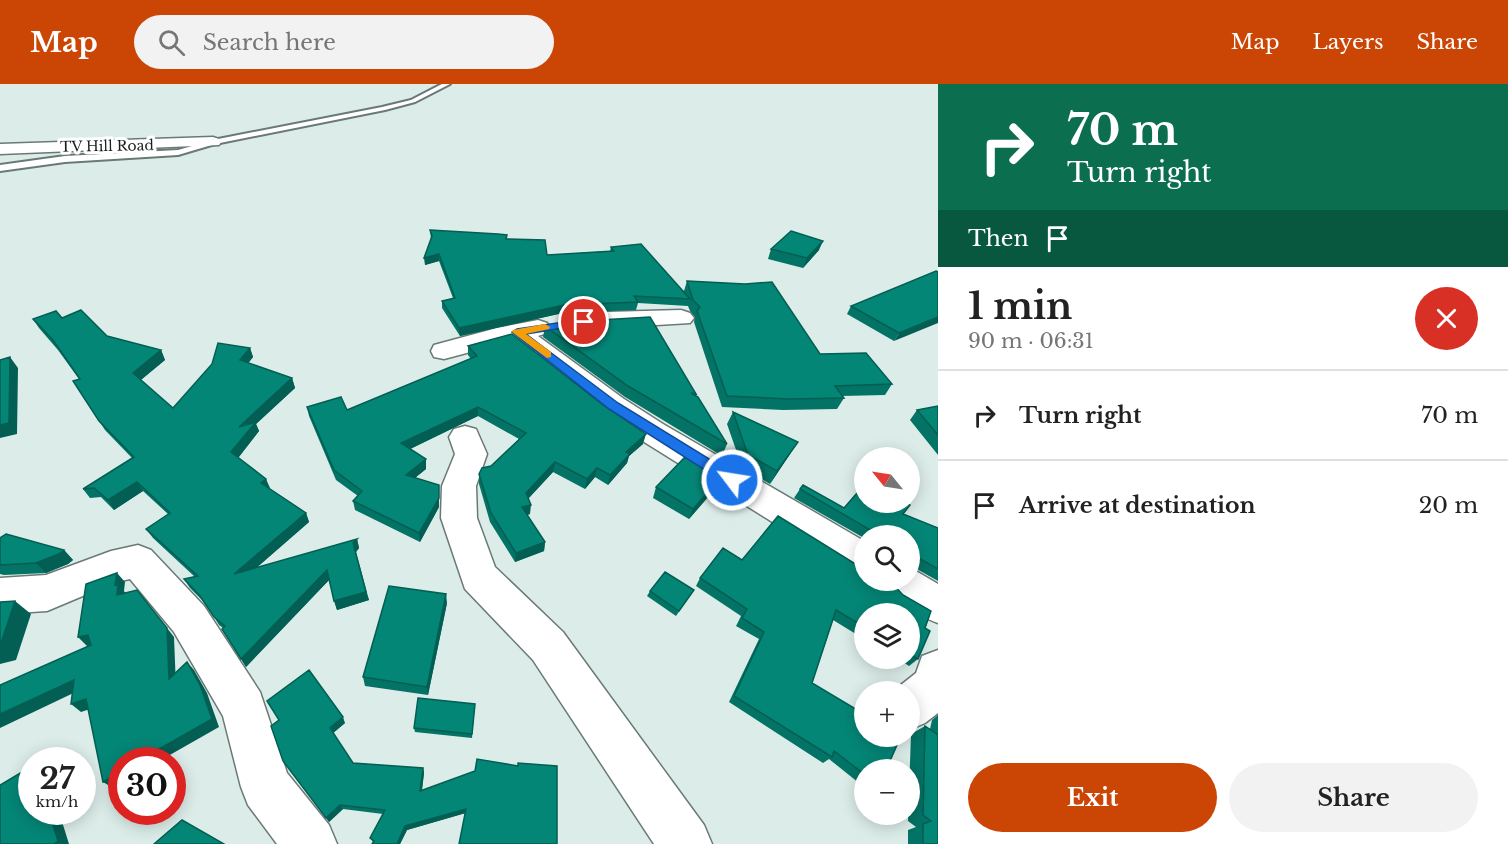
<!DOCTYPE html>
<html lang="en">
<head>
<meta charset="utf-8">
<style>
	:root { --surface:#fff; --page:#f2f2f2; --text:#222; --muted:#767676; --line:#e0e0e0; --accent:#cb4505 }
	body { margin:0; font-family:"Libre Baskerville",serif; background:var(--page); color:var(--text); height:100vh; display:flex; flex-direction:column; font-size:22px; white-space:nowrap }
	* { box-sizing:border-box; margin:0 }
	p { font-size:20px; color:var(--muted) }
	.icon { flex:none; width:33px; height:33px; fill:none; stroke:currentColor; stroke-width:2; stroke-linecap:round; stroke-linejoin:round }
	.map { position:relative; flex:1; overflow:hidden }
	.sheet { display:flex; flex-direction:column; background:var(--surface); width:570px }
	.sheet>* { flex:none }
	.hud { background:#0b6e4f; color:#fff; overflow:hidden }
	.needle { width:39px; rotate:300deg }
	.fabs { position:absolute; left:854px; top:363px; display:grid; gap:12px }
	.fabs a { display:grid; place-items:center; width:66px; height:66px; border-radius:50%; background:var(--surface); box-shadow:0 3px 15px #0003; font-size:30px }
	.speed { position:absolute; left:18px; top:663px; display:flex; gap:12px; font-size:30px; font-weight:700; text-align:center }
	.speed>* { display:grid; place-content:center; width:78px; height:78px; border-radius:50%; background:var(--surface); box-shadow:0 3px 15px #0003; line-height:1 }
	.speed small { font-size:15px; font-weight:400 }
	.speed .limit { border:9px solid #d22; background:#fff; color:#111 }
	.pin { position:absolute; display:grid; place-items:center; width:51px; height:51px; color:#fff; margin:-26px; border:3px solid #fff; border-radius:50%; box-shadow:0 2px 6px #0007 }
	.me { position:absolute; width:66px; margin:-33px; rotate:301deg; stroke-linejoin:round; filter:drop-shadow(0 0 4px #0008) }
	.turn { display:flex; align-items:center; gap:21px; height:126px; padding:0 30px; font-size:27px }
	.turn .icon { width:78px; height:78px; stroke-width:2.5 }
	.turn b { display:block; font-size:42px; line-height:51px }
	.then { display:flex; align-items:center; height:57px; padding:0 30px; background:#0003; gap:12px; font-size:22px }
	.round { display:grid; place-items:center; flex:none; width:63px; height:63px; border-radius:32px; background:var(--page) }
	.summary { display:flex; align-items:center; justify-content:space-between; height:102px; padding:0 30px }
	h1 { font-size:36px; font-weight:700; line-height:45px }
	.button { display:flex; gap:12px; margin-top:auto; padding:12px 30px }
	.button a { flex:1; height:69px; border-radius:36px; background:var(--accent); color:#fff; font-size:24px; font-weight:700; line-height:69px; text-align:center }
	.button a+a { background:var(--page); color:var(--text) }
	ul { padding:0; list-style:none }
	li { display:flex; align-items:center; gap:18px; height:90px; padding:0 30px; border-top:2px solid var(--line) }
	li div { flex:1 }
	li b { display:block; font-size:22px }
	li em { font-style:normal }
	header { display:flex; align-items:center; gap:36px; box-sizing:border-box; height:84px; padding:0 30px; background:var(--accent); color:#fff }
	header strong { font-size:28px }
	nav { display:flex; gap:33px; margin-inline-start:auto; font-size:21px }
	.search { width:420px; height:54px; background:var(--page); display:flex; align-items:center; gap:15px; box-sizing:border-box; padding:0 21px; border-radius:33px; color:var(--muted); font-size:22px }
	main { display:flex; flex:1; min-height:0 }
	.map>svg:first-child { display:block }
</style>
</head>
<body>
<header>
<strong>Map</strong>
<div class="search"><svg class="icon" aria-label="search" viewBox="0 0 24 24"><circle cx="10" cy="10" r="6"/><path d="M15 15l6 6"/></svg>Search here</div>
<nav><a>Map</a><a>Layers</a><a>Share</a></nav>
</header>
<main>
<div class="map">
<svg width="938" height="760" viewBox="0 0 938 760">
	<rect width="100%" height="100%" fill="#dcede9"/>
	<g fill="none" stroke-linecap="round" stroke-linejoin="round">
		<defs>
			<path id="service" d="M442 0H450L415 18 385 26 215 60 178 71 65 78 0 87V81L65 72 178 66 213 56 382 23 411 16Z"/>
			<path id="minor" d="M213 53 219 55 221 58 219 61 0 70V60Z
				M681 226 690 229 694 234 690 239 607 244 598 241 594 236 598 231 607 228Z
				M538 236 547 239 551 244 547 249 538 252 624 315 663 340 864 457V492L851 487 641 356 602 329 512 257 444 275 434 273 431 267 434 261 497 244Z
				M465 342 476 345 487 370 476 402 477 434 495 483 563 548 704 741 712 760H654L533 576 465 505 441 434 442 402 455 370 449 353 454 345Z
				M138 461 151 466 204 522 260 608 287 689 329 741 337 760H277L248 721 241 703 223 632 174 548 130 495 116 498 47 527 0 530V494L46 491 111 467Z
				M909 483 938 500V539C917 531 888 517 879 496H909Z
				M938 566V629L925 639 909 646V608H892L916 589 922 572Z"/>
		</defs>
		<use href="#service" stroke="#6a7975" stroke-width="4"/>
		<use href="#minor" stroke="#6a7975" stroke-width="3"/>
		<use href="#service" fill="#fff" fill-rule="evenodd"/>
		<use href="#minor" fill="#fff" fill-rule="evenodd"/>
	</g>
	<path fill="#037365" d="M430 146 506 155 547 171 610 167 611 163 684 207 687 197 820 270 892 300 885 311 842 312 844 314 837 325 783 326 722 323 694 238 695 233 690 227 688 222 638 219 636 226 563 229 460 252 442 224V217L453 214 439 177 425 181 431 155Z
		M771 165 819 166 803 184 768 175Z
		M938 188 894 257 847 230 851 222Z
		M62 234 107 252 161 266 165 276 141 296 173 324 250 264 253 273 248 279 292 294 295 304 256 340 259 347 238 374 266 395 269 404 306 429 309 438 256 484 357 455 359 464 356 468 369 516 337 526 329 496 246 583 223 544 219 541 206 520 190 504 184 495 195 493 153 454 146 445 168 430 143 407 114 426 101 413 90 414 83 405 132 374 105 346 73 297 79 295 58 266 39 244 33 235Z
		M545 242 696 310V312L727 360 722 372 625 313 543 253Z
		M468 262 643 360 629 372 627 379 608 401 595 393 585 405 553 388 528 415 530 430 527 431 545 458 544 467 515 478 490 438 479 400V390L491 382 519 355 478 332 410 365 426 385 415 394 439 401V423L420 458 355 426 353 417 358 412 336 396 309 332 307 323 347 326 471 275 468 271Z
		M938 322V371L910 336 917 326Z
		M733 328 790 370 770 400 742 383 727 340Z
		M720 394 715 405 689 435 653 414 656 403Z
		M800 405 844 424 903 430 938 444V497L915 484V486L909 492V452H864V454L794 414Z
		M778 432 857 481 864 483V496H889L903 511 931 527 925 544 930 547 918 575 909 582 897 574H909V530H864V555L833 536 812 599 864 630V652H901L886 686H864V703L829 675 823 679 729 618 759 555 736 542 741 532 696 502 700 494 723 464 742 476Z
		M0 454 64 466 73 476 68 480 46 489 4 491 0 490Z
		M694 506 676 532 647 512 650 507Z
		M447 519 428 611 365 602 363 593Z
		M475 620 472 654 415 648 414 644Z
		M938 631V760H908V746L916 743 908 737 911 650 925 642 930 645 932 636Z
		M345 639 333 649 353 679 423 684 424 689 422 707 518 682H557L465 729 407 746 400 760H372L373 758 370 754 383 730 343 725 329 738 271 642Z"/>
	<path fill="#035e53" d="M823 157 819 166 803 184 807 174Z
		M439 170V177L425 181 424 174Z
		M564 221 563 229 460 252 459 244Z
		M938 233V239L894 257 899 249Z
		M250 264 253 273 243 286 240 276Z
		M161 266 165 276 138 298 133 289Z
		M10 273 18 284 17 350 0 354V341Z
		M292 294 295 304 256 340 259 347 235 378 231 368 239 343Z
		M478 323V332L402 369 401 359Z
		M646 350 643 360 629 372 627 379 608 401 610 391 626 368Z
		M798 358 770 400 777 387Z
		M426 375V385L407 400 406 391Z
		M555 378 553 388 525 418 526 409Z
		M597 384 595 393 585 405 587 395Z
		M720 394 715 405 689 435 693 425Z
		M266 395 270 404 264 408 261 399Z
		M137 398 143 407 114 426 108 416Z
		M439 401V423L420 458 419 449Z
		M531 421 530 430 521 432 522 423Z
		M306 429 309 438 239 499 234 490Z
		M357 455 359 464 356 468 353 459Z
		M545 458 544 467 515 478 516 469Z
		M64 466 73 476 68 480 46 489 36 479Z
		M327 486 330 495 246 583 241 575Z
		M117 489 125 498 124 507 126 510 117 511 115 501Z
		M366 508 369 516 337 526 334 517Z
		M446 510 447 519 428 611 427 603Z
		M15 517 31 530 16 576 0 580V562Z
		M167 544 174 553 176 603 169 595Z
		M88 551 97 560 87 562 78 553Z
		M187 578 194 586 207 609 219 643 161 676H140Z
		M74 596 84 604 0 644V630Z
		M86 615 96 623 81 628 71 620Z
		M343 633 345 639 332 650 330 644Z
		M423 684 424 689 421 712 420 707Z
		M122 687V699L113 704 103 698Z
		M340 721 343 725 329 738 326 734Z
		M466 725V729L407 746 400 760H397L405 742Z
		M49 728H59L69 760H54Z"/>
	<path fill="#048676" stroke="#035e53" stroke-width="1.5" d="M430 146 498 150 507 151 506 155 545 156 547 171 614 167 611 163 641 160 690 215 634 212 638 218 564 221 459 244 442 217 455 214 439 170 424 174 432 152Z
		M791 147 823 157 807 174 771 165Z
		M936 187 938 188V233L899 249 851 222Z
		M687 197 745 200 772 198 820 270 866 269 892 300 835 302 844 314 789 315 727 312 697 227 700 223 693 216Z
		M81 226 107 252 161 266 133 289 173 324 212 280 218 259 250 264 240 276 292 294 239 343 256 338 231 368 266 395 261 399 306 429 234 490 357 455 353 459 366 508 334 517 327 486 241 575 222 545 225 542 214 533 200 512 184 495 198 492 146 445 170 429 137 398 108 416 94 404 83 405 134 373 99 337 73 297 80 295 53 256 33 235 56 227 62 234Z
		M650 233 696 310 691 309 698 313 727 360 628 302 545 242 565 238Z
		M512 250 603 321 646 350 626 368 630 370 610 391 597 384 587 395 555 378 526 409 531 421 522 423 545 458 516 469 491 429 479 390 482 384 491 382 526 349 478 323 401 359 426 375 406 391 439 401V414L419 449 353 417 362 407 334 386 307 323 341 313 347 326 477 272 468 262Z
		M10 273 9 339 0 341V276Z
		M938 322V351L917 326Z
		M733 328 798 358 777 387 748 371Z
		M685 373 720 394 693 425 656 403Z
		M803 401 844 424 864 401V418H905L910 421 903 430 938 444V485L917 473 915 486H909V452H872V447L800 405Z
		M778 432 857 481 864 483V496H889L903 511 931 527 925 544 930 547 918 575 909 570V530H864V543L836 526 812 599 864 630V652H901L886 686H864V690L834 667 832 673 734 612 764 548 742 534 747 525 700 494 723 464 742 476Z
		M6 450 64 466 59 470 36 479 0 481V454Z
		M665 488 694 506 679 527 650 507Z
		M117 489 115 501 118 500 117 511 137 506 167 544 169 595 187 578 200 601 212 635 140 676H122V687L103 698 86 615 71 620 74 596 0 630V601L91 561 88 551 78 553 86 500Z
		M389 502 446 510 427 603 363 593Z
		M15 517 0 562V518Z
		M309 586 343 633 330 644 353 679 423 684 420 707 475 687 477 675 518 682V679L557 682V760H459L466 725 405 742 397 760H372L374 757 370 754 385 726 340 721 326 734 283 677 271 642 279 636 267 617Z
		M418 614 475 620 472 650 414 644Z
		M925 642 938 651V760H923V740L931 737 923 731Z
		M32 682V728H49L58 757 54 760H0V701Z
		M182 736 224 760H154Z"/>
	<path fill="#1a73e8" stroke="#114b97" stroke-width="1.5" d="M584 235 589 238 588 240 526 250 618 319 737 392 739 396 737 400H727L609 325 512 248 517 245Z"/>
	<path fill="#f59e0b" d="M545 240 550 243 549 245 526 250 551 268V273L547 274 512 248 513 246Z"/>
	<g text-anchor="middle" stroke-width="6" stroke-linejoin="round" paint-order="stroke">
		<g font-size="14" fill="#191f1d" stroke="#fff">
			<text transform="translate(107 62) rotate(-1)" y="5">TV Hill Road</text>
		</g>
	</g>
</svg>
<div class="fabs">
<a><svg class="needle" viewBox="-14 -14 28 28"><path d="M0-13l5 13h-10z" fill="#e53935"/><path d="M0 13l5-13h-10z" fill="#767676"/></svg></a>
<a><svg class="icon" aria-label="search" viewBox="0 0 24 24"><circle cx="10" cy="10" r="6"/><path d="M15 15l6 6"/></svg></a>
<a><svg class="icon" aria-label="layers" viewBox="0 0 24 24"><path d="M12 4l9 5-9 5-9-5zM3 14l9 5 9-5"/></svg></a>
<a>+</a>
<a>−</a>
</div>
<div class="speed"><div>27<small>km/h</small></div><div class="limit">30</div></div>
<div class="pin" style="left:584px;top:238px;background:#d93025"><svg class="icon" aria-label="arrive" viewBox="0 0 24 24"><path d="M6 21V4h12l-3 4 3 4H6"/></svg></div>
<svg class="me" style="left:732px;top:396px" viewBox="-20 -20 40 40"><circle r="17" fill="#1a73e8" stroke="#fff" stroke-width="3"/><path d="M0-11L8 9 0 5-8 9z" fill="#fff"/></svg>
</div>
<section class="sheet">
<div class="hud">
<div class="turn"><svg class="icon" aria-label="right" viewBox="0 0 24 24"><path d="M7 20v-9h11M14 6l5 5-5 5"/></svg><div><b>70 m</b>Turn right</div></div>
<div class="then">Then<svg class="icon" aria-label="arrive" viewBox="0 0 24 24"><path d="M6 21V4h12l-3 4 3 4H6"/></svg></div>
</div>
<div class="summary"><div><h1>1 min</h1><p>90 m · 06:31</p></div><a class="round" style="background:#d93025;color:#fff"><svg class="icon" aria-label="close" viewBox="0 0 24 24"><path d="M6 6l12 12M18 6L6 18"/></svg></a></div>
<ul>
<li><svg class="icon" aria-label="right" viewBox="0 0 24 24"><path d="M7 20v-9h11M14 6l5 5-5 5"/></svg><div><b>Turn right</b></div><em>70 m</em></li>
<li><svg class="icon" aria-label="arrive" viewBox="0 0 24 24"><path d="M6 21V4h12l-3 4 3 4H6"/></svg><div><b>Arrive at destination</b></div><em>20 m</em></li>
</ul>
<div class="button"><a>Exit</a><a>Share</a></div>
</section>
</main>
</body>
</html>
